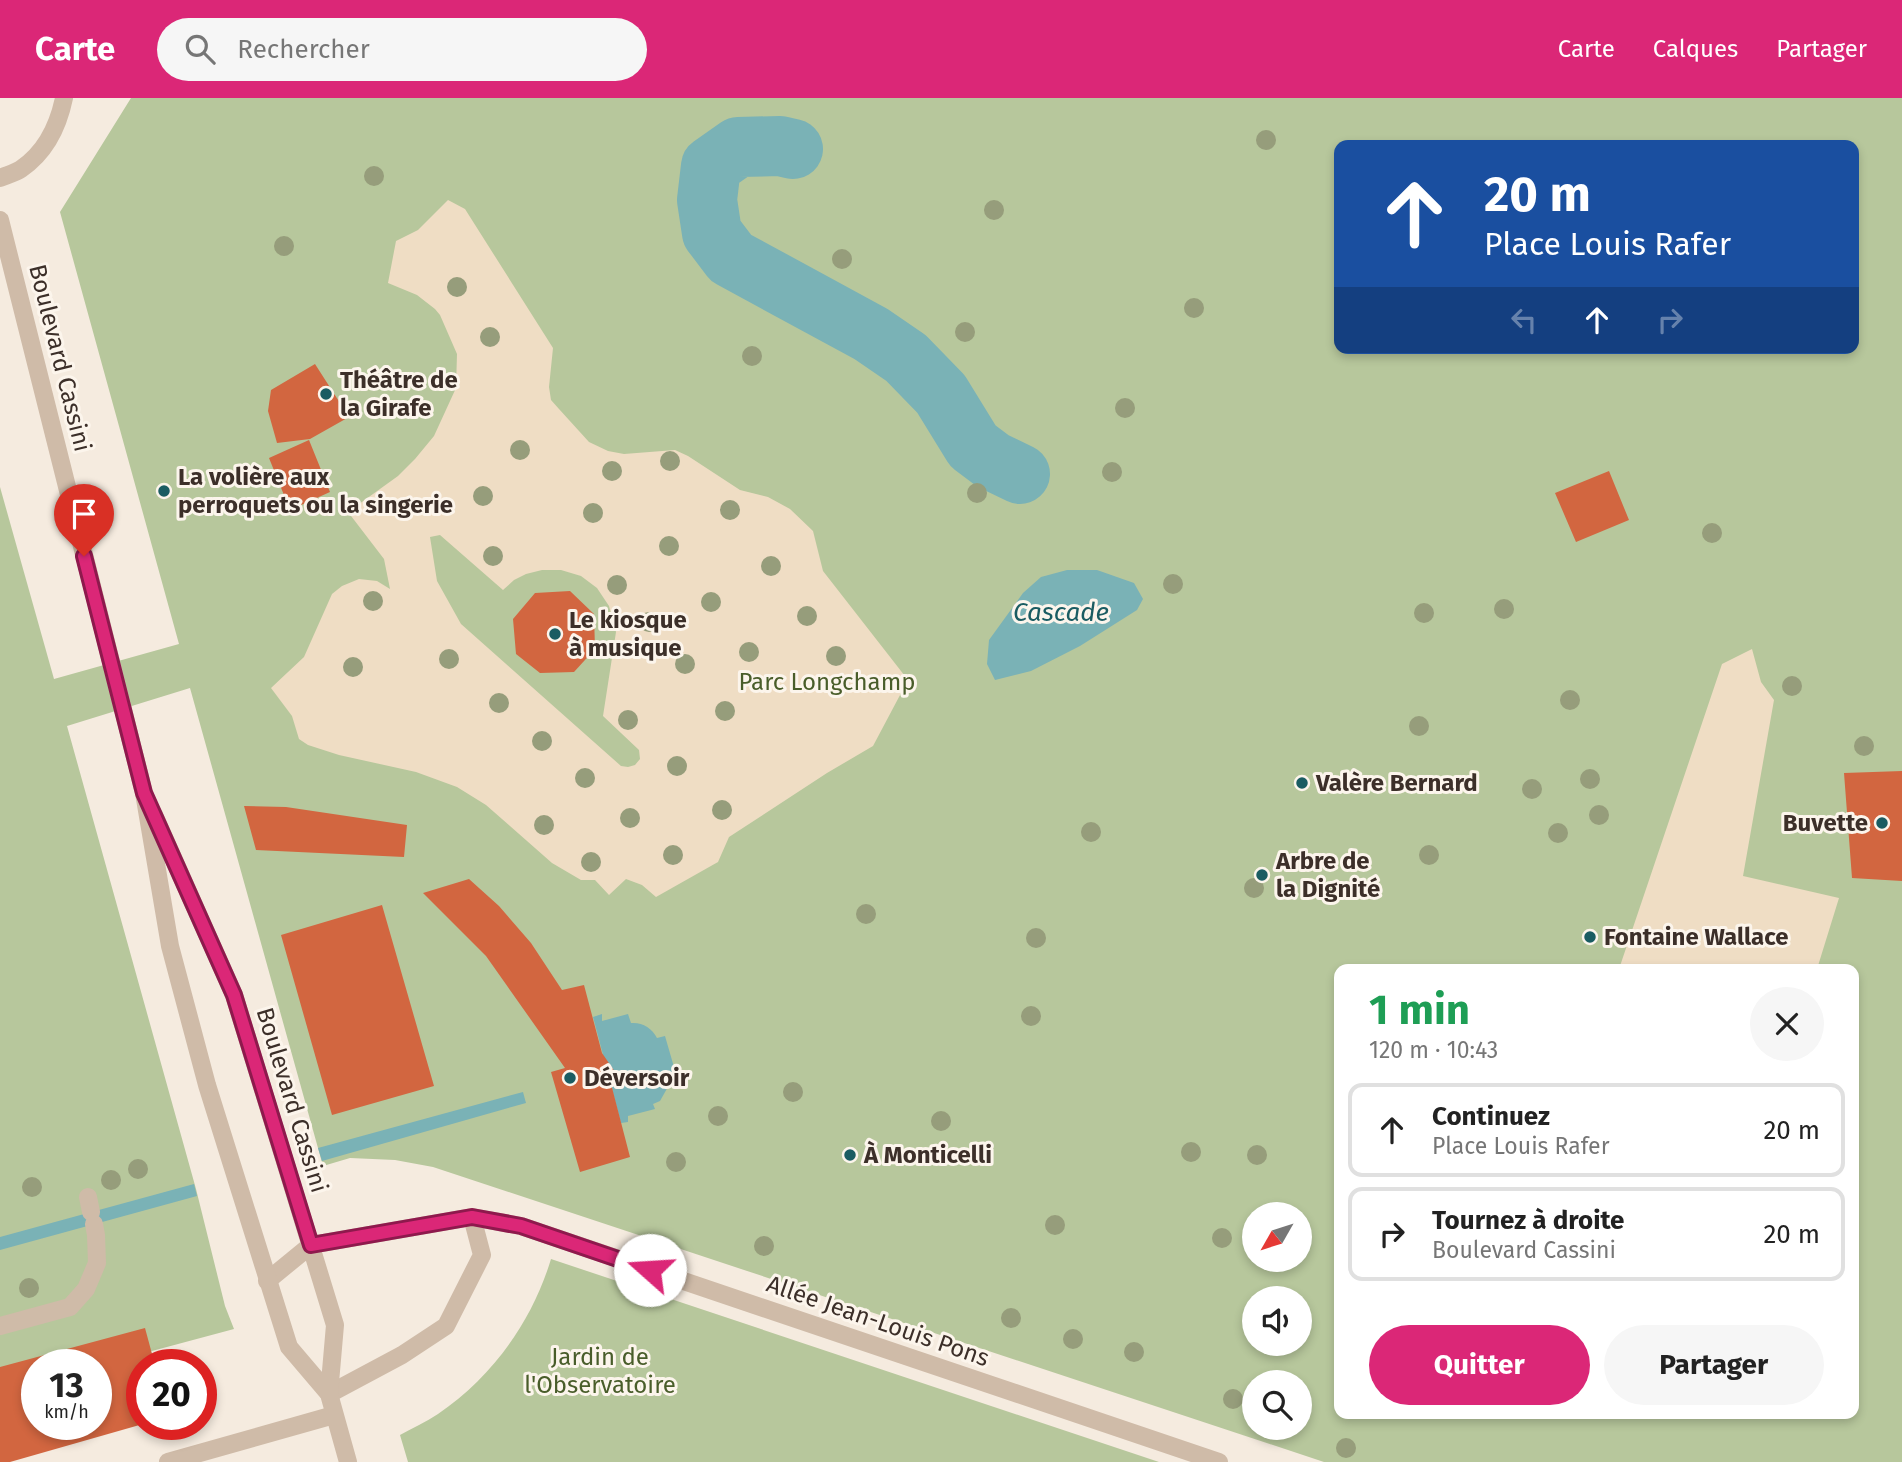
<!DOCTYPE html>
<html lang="fr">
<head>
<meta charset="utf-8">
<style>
	:root { --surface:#fff; --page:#f6f6f6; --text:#222; --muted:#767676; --line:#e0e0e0; --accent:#db2777 }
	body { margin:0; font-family:"Fira Sans",sans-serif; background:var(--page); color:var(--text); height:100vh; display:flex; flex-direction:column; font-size:26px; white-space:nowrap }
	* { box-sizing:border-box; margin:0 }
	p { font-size:23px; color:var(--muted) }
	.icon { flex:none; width:38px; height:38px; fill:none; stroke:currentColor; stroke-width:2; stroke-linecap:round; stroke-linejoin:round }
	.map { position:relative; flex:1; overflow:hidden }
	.drawer { position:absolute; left:1334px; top:866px; width:525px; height:455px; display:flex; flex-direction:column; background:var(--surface); border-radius:14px; box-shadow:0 4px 10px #0003 }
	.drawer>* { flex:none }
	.top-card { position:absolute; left:1334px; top:42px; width:525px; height:214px; border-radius:14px; box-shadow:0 4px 10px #0003; background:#1a4fa0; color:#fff; overflow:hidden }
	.needle { width:46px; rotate:231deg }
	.fabs { position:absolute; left:1242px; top:1104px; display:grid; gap:14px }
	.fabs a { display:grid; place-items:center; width:70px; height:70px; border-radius:50%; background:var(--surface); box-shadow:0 4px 10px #0003; font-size:35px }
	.speed { position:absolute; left:21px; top:1251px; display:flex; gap:14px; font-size:35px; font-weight:700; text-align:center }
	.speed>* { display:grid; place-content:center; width:91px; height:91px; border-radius:50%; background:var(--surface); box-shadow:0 4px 10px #0003; line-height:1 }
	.speed small { font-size:18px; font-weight:400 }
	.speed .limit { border:10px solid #d22; background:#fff; color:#111 }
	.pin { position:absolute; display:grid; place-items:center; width:60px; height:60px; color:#fff; margin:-72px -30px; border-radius:50% 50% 50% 0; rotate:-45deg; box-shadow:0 0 7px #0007 }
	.pin .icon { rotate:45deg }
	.me { position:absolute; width:77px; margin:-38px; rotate:289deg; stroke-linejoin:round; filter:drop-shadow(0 0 5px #0008) }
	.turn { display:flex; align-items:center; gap:24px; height:147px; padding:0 35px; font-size:32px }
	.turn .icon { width:91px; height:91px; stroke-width:2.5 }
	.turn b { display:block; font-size:49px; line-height:60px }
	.lanes { display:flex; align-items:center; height:66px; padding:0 35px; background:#0003; justify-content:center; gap:35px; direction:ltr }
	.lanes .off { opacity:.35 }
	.round { display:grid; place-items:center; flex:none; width:74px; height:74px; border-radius:37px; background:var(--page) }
	.headline { display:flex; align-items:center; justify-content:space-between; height:119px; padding:0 35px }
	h1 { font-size:42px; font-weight:700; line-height:52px; color:#1e9e55 }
	.primary-button { display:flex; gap:14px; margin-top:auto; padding:14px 35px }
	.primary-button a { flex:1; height:80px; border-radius:42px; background:var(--accent); color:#fff; font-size:28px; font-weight:700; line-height:80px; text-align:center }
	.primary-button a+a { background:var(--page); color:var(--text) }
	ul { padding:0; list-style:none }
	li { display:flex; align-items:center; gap:21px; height:94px; margin:0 14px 10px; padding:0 21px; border:4px solid var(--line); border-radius:14px }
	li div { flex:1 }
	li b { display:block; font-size:26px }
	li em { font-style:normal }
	header { display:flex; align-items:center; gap:42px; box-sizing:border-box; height:98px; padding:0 35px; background:var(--accent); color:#fff }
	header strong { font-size:33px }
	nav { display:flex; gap:38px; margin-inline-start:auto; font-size:24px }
	.search { width:490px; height:63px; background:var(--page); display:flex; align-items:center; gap:18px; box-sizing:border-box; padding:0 24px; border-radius:38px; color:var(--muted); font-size:26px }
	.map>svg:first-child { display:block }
</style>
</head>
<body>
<header>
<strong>Carte</strong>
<div class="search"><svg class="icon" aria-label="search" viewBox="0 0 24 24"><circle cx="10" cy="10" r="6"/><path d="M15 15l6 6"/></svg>Rechercher</div>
<nav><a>Carte</a><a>Calques</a><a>Partager</a></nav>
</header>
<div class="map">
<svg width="1902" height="1364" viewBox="0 0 1902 1364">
	<rect width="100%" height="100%" fill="#f5ebdf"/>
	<path fill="#b7c79c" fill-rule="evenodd" d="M131 0H1902V1364H1324L433 1069 395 1062 350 1060 323 1068 190 590 67 628 196 1091 225 1208 234 1231 96 1268 37 1267 0 1294V389L54 581 179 546 60 114ZM1339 47H1853V250H1339ZM1339 872H1853V1316H1339ZM1255 1116H1300V1162H1255ZM1255 1200H1300V1246H1255ZM1255 1284H1300V1330H1255Z
		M551 1161 1159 1364H408L400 1337C412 1330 426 1324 438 1316 492 1279 532 1224 551 1161Z"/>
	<path fill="#efddc4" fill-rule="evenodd" d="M448 102 465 111 553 250 549 289 551 302 559 311 589 344 608 353 624 356 675 352 688 358 740 392 768 399 790 411 813 433 823 473 908 582 873 648 827 675 729 739 718 764 656 799 642 787 626 781 609 797 595 782H581L552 765 486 707 457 689 416 674 339 657 308 647 299 641 292 618 271 590 304 559 332 496 342 488 359 481 377 483 390 491 384 461 348 414 398 378 415 361 434 338 456 290 457 256 440 217 435 211 417 197 388 185 396 143 418 132ZM440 437 503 492 514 482 526 476 542 472H561L581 478 597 490 609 508 616 534 603 618 639 652 640 661 635 667 628 669 621 668 461 526 437 483 430 439Z
		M1752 551 1761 584 1774 602 1743 778 1839 800 1817 871H1619L1722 566Z"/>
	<path fill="#7ab2b6" d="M1067 472H1097L1134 485 1143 501 1137 512 1080 548 1031 573 995 582 987 566 989 542 1023 495 1041 479Z
		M602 916V923L628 916 631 925C642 924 652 930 657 940L665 938 676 976 667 979 669 987 660 1003 653 1006 655 1011 628 1018V1024L621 1025 593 919Z
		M523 994 526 1005 322 1063 318 1050Z
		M194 1086 197 1098 0 1152V1139Z"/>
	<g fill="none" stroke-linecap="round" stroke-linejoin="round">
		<path stroke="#7ab2b6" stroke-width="60" d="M793 51 780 48 738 49 711 68 707 102 712 135 731 160 871 236 906 260 941 296 973 348 993 363 1020 376"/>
	</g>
	<path fill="#d26640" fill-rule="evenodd" d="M315 266 349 319 310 341 277 345 268 313 271 292Z
		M309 342 330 394 290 412 269 360Z
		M1609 373 1629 422 1576 444 1555 395Z
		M570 493 594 516 595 551 574 574 540 575 516 556 513 521 535 495Z
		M1902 673V783L1852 780 1844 675Z
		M244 708 286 709 407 727 404 759 256 752Z
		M469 781 499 808 531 845 562 892 584 887 602 955 615 974 609 978 630 1059 580 1074 551 974 565 970 486 858 423 795Z
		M382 807 434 988 332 1017 281 837Z
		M145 1230 155 1267H142L143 1326 10 1364H0V1269ZM37 1267H96V1326H37Z"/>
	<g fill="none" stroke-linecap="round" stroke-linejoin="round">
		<path stroke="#cfbba8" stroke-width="18" d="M88 1099 91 1114
			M267 1183 311 1147 472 1119 521 1128 1219 1364
			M0 1228 70 1209 86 1191 97 1165 96 1137 94 1126
			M329 1296 402 1257 446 1228 482 1157 472 1119"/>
		<path stroke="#cfbba8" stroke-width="18" d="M0 80C7 77 15 75 21 71 46 54 58 29 64 0
			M0 122 144 695 170 848 207 987 289 1249 329 1296
			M154 717 234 897 335 1227 329 1296 348 1364
			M168 1364 334 1317"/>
	</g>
	<g fill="#969d7b">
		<circle cx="1266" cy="42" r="10"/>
		<circle cx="374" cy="78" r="10"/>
		<circle cx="994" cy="112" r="10"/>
		<circle cx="284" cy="148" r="10"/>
		<circle cx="842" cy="161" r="10"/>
		<circle cx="457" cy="189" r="10"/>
		<circle cx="1194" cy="210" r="10"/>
		<circle cx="965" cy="234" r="10"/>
		<circle cx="490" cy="239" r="10"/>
		<circle cx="752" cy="258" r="10"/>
		<circle cx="1125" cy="310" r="10"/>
		<circle cx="520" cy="352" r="10"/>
		<circle cx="670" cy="363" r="10"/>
		<circle cx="612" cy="373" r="10"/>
		<circle cx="1112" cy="374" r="10"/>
		<circle cx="977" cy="395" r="10"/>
		<circle cx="483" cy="398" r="10"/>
		<circle cx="730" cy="412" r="10"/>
		<circle cx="593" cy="415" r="10"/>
		<circle cx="1712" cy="435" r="10"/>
		<circle cx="669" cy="448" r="10"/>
		<circle cx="493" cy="458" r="10"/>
		<circle cx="771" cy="468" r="10"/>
		<circle cx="1173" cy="486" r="10"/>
		<circle cx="617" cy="487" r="10"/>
		<circle cx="373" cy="503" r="10"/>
		<circle cx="711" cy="504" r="10"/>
		<circle cx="1504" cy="511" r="10"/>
		<circle cx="1424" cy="515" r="10"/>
		<circle cx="807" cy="518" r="10"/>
		<circle cx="649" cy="524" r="10"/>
		<circle cx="749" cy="554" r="10"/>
		<circle cx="836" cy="558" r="10"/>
		<circle cx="449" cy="561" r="10"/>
		<circle cx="685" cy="566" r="10"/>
		<circle cx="353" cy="569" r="10"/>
		<circle cx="1792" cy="588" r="10"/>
		<circle cx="1570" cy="602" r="10"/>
		<circle cx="499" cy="605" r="10"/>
		<circle cx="725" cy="613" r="10"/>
		<circle cx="628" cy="622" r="10"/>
		<circle cx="1419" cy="628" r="10"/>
		<circle cx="542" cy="643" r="10"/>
		<circle cx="1864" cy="648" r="10"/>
		<circle cx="677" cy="668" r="10"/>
		<circle cx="585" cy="680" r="10"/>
		<circle cx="1590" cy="681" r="10"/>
		<circle cx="1532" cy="691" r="10"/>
		<circle cx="722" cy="712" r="10"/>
		<circle cx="1599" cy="717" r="10"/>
		<circle cx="630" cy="720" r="10"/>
		<circle cx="544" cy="727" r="10"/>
		<circle cx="1091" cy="734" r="10"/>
		<circle cx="1558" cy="735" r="10"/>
		<circle cx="673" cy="757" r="10"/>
		<circle cx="1429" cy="757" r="10"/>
		<circle cx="591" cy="764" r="10"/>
		<circle cx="1254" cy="790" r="10"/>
		<circle cx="866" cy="816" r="10"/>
		<circle cx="1036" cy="840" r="10"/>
		<circle cx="1031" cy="918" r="10"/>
		<circle cx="793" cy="994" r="10"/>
		<circle cx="718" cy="1018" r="10"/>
		<circle cx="941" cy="1023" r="10"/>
		<circle cx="1191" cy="1054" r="10"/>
		<circle cx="1257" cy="1057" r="10"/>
		<circle cx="676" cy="1064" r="10"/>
		<circle cx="138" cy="1071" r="10"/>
		<circle cx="111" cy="1082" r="10"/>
		<circle cx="32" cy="1089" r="10"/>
		<circle cx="1055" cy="1127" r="10"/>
		<circle cx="1222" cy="1140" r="10"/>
		<circle cx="764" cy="1148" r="10"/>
		<circle cx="29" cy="1190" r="10"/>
		<circle cx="1011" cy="1220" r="10"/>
		<circle cx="1073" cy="1241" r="10"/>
		<circle cx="1134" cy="1254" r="10"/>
		<circle cx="1233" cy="1301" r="10"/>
		<circle cx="1346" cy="1350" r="10"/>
	</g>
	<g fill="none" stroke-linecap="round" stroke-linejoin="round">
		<defs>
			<path id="route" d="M84 458 144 695 234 897 311 1147 472 1119 521 1128 650 1172"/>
		</defs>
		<use href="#route" stroke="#8e194d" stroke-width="18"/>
		<use href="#route" stroke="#db2777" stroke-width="12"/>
	</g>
	<g fill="#1a5c62" stroke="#fcf5ec" stroke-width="2.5">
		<circle cx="326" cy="296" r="7"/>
		<circle cx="164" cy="393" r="7"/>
		<circle cx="555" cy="536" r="7"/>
		<circle cx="1302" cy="685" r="7"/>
		<circle cx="1882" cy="725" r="7"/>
		<circle cx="1262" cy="777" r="7"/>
		<circle cx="1590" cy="839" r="7"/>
		<circle cx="570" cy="980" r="7"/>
		<circle cx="850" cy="1057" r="7"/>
	</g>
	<g text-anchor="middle" stroke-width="6" stroke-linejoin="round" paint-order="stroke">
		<g font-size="24" fill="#3c2f29" stroke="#fcf5ec">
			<text transform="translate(60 260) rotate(76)" y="8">Boulevard Cassini</text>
			<text transform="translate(292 1002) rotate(73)" y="8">Boulevard Cassini</text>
			<text transform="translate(878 1223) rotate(19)" y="8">Allée Jean-Louis Pons</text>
		</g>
		<g font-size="24" font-weight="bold" fill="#3c2f29" stroke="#fcf5ec" text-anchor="start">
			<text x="340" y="290">Théâtre de<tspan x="340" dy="28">la Girafe</tspan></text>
			<text x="178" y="387">La volière aux<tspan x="178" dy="28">perroquets ou la singerie</tspan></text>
			<text x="569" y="530">Le kiosque<tspan x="569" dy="28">à musique</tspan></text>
			<text x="1316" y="693">Valère Bernard</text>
			<text x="1868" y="733" text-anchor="end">Buvette</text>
			<text x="1276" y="771">Arbre de<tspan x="1276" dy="28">la Dignité</tspan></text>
			<text x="1604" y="847">Fontaine Wallace</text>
			<text x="584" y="988">Déversoir</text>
			<text x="864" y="1065">À Monticelli</text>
		</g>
		<g font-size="24" fill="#495d2a" stroke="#fcf5ec">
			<text x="827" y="592">Parc Longchamp</text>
			<text x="600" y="1267">Jardin de<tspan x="600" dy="28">l'Observatoire</tspan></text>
		</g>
		<g font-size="26" font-style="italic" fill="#1a5c62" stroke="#fcf5ec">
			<text x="1061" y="523">Cascade</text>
		</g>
	</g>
</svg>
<div class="fabs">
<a><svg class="needle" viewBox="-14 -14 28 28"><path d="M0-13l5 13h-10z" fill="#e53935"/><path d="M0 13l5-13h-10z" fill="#767676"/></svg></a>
<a><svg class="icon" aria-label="sound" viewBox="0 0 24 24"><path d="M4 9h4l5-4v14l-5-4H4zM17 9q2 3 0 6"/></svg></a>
<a><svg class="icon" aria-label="search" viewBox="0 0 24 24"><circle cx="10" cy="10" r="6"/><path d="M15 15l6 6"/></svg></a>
</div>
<div class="speed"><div>13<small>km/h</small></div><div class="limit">20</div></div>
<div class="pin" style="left:84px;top:458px;background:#d93025"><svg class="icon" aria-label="arrive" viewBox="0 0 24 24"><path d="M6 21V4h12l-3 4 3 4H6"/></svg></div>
<svg class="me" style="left:650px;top:1172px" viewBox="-20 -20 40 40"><circle r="19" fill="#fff"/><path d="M0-13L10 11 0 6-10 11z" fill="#db2777"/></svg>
<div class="top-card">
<div class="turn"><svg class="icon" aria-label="ahead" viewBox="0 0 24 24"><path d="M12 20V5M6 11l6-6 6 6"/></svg><div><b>20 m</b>Place Louis Rafer</div></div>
<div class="lanes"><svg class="icon off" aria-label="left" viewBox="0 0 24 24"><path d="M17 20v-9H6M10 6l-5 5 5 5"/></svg><svg class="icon" aria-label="ahead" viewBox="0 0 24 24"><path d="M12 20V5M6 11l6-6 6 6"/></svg><svg class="icon off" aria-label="right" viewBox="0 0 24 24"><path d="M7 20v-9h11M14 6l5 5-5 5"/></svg></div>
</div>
<section class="drawer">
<div class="headline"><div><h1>1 min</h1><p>120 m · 10:43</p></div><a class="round"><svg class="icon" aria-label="close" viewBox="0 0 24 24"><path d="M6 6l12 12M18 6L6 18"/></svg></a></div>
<ul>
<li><svg class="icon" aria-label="ahead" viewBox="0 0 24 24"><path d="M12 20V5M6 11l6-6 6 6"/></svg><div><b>Continuez</b><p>Place Louis Rafer</p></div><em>20 m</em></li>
<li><svg class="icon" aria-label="right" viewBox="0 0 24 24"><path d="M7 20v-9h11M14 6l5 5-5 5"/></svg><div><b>Tournez à droite</b><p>Boulevard Cassini</p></div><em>20 m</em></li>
</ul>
<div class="primary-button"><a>Quitter</a><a>Partager</a></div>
</section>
</div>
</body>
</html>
